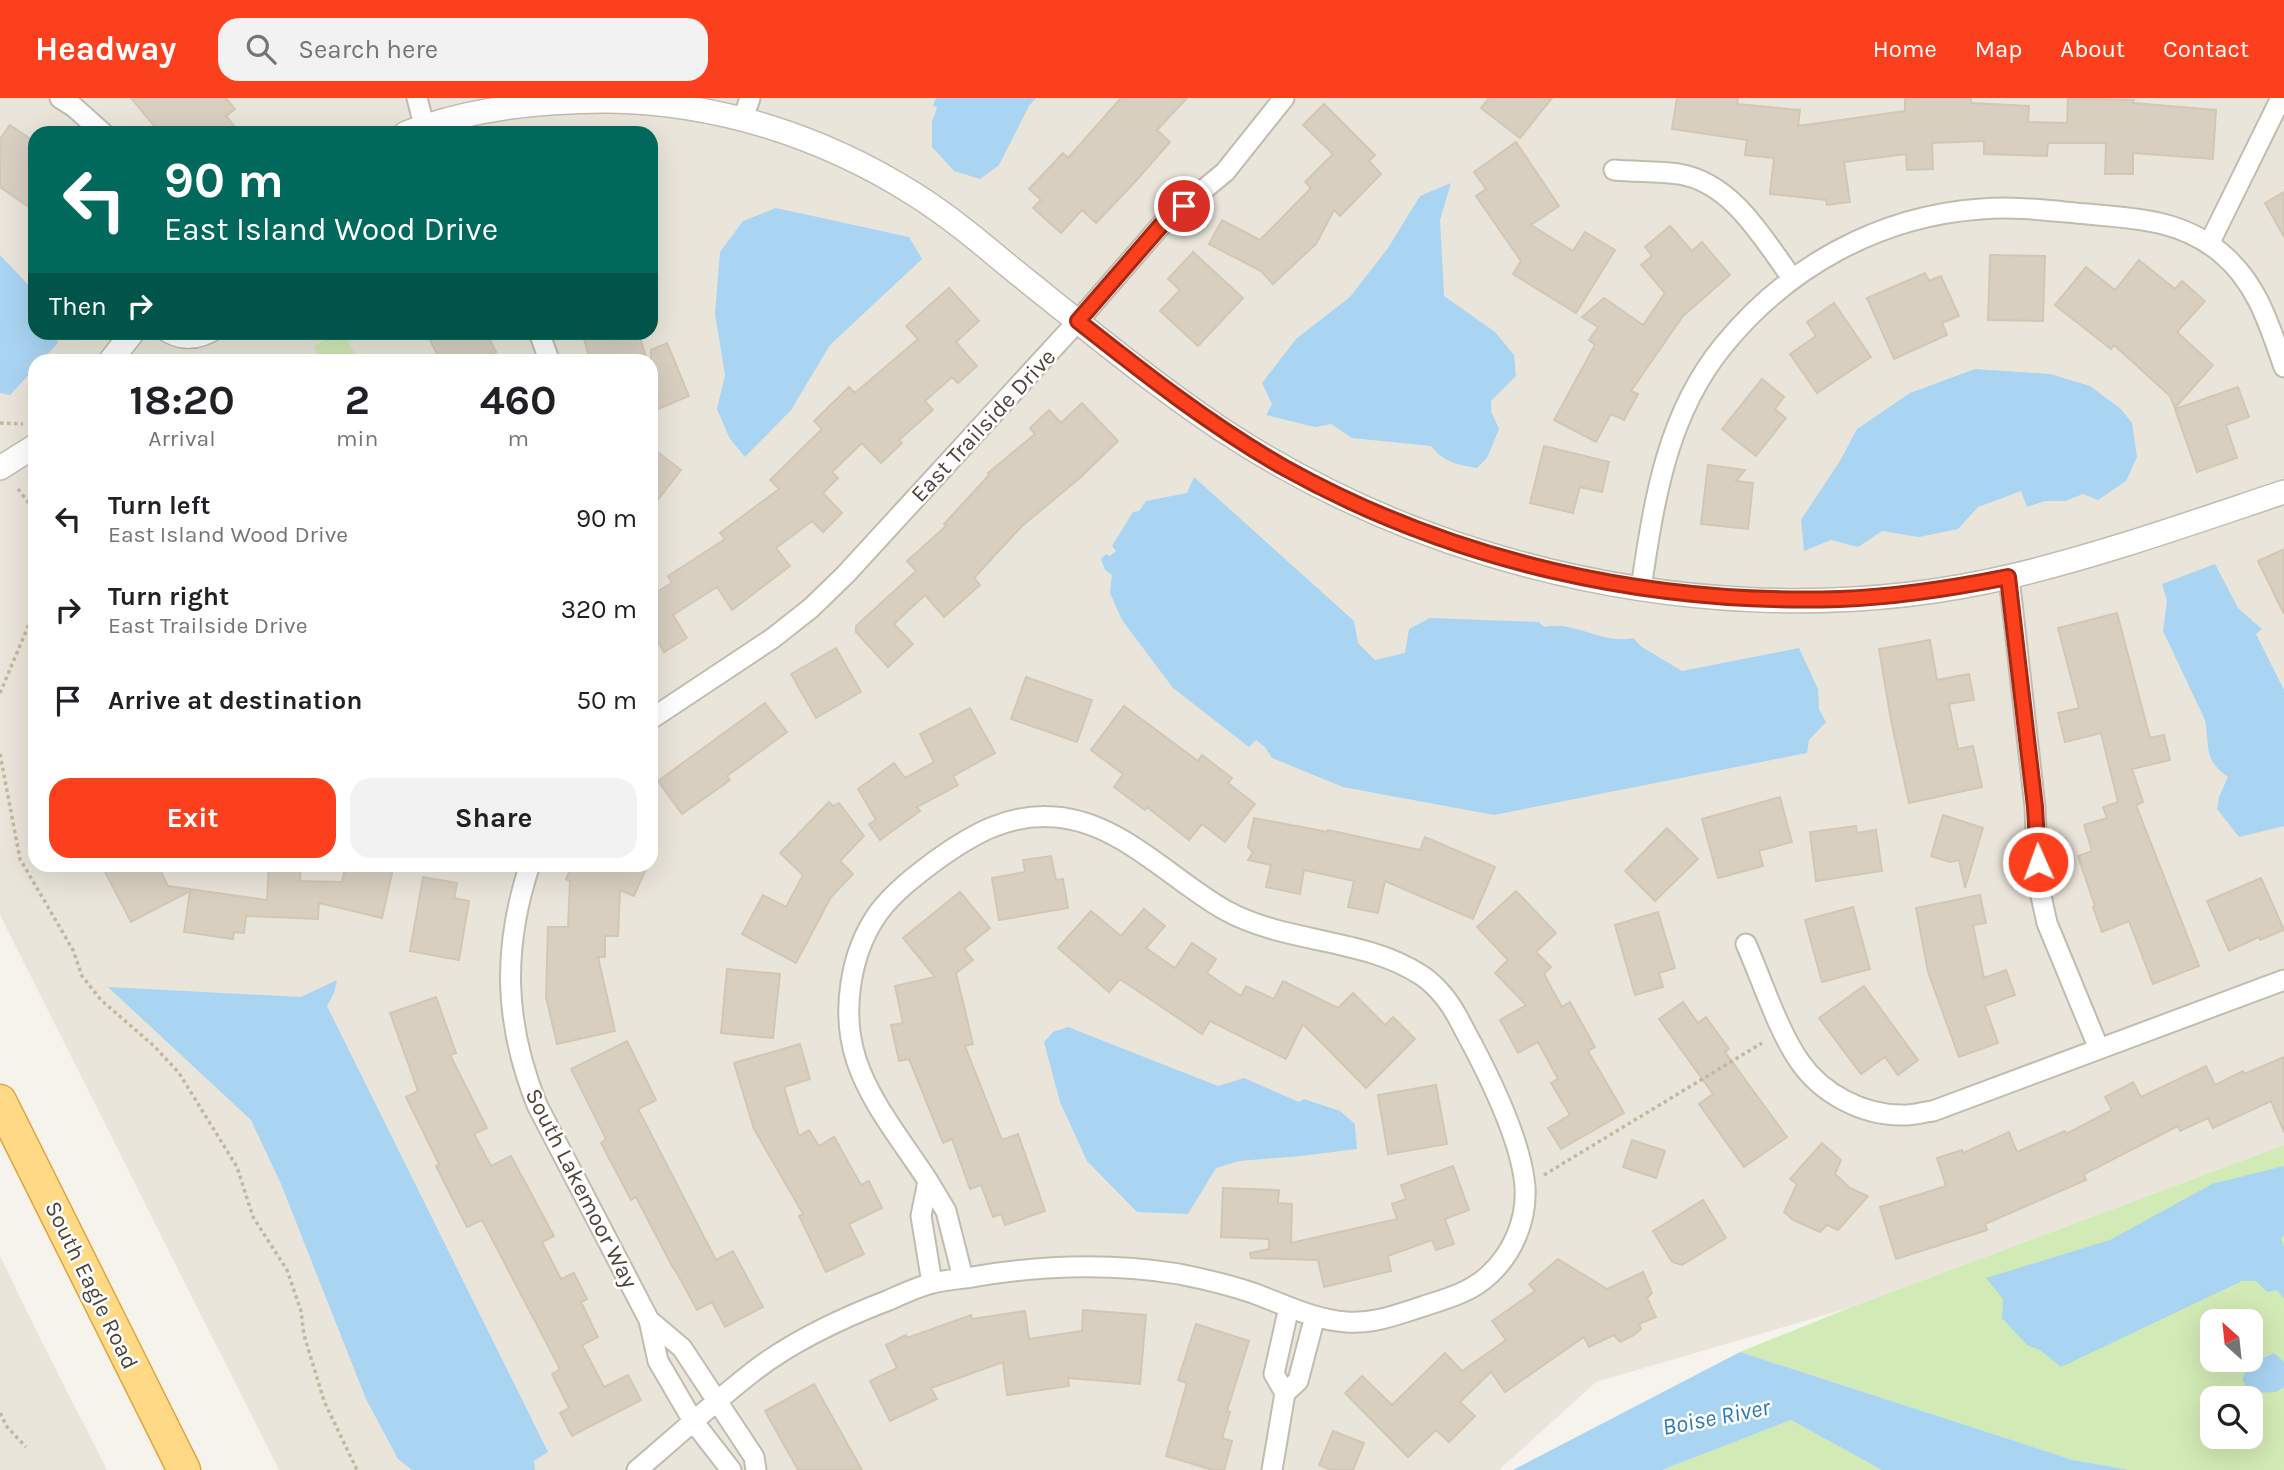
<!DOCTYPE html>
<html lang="en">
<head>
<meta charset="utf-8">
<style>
	:root { --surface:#fff; --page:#f2f2f2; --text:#202124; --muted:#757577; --accent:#fc3f1d }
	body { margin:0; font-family:Karla,sans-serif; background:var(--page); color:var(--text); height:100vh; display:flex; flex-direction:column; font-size:26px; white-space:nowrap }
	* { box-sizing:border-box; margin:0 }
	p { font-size:23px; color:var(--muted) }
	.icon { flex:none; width:38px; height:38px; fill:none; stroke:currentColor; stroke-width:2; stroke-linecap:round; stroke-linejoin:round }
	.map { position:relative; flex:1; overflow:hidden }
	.drawer { position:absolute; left:28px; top:256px; width:630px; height:518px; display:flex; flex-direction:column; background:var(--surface); border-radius:21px; box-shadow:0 7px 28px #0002 }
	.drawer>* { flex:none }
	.hud { position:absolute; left:28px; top:28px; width:630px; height:214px; border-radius:21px; box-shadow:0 7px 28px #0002; background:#00695c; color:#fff; overflow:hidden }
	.needle { width:46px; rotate:333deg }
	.fabs { position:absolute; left:2200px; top:1211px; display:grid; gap:14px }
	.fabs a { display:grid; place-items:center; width:63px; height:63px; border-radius:14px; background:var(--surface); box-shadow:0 7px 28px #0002; font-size:35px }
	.pin { position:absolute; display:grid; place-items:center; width:60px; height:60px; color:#fff; margin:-30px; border:4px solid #fff; border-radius:50%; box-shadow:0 2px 7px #0007 }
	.me { position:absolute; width:77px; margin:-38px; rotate:358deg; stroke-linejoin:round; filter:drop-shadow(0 0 5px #0008) }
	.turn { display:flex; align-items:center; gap:24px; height:147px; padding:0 21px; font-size:32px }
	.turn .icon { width:91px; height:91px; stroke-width:2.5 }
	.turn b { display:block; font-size:49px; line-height:60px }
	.then { display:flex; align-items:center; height:66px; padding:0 21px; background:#0003; gap:14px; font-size:26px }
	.eta { display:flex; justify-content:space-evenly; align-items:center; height:119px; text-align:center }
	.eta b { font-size:42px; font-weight:700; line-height:49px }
	.button { display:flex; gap:14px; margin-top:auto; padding:14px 21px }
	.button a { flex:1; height:80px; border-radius:21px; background:var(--accent); color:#fff; font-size:28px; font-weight:700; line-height:80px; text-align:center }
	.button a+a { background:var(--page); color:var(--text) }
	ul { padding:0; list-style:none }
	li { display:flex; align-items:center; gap:21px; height:91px; padding:0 21px }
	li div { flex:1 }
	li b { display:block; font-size:26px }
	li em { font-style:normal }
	header { display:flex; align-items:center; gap:42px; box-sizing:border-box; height:98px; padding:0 35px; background:var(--accent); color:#fff }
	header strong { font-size:33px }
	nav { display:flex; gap:38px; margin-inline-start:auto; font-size:24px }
	.search { width:490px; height:63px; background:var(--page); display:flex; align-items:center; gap:18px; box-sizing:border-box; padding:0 24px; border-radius:21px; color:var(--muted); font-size:26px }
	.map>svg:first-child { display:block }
</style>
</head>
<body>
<header>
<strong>Headway</strong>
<div class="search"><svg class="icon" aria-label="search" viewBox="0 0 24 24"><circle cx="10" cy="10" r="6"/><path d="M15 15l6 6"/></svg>Search here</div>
<nav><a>Home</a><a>Map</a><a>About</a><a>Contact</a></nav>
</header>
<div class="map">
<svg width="2284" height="1372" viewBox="0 0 2284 1372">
	<rect width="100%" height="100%" fill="#f6f3ec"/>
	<path fill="#eae5da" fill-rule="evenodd" d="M0 0H2284V1047L1849 1210 1596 1284 1499 1372H279L0 817ZM35 35H651V234H35ZM35 262H651V766H35Z
		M0 1158 41 1242 107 1372H0Z"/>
	<path fill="#d2eab5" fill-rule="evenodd" d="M339 235H344L358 262H320L313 248Z
		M2284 1047V1372H2130L2073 1362 1740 1254 1849 1210ZM2212 1223H2250V1262H2212ZM2212 1300H2250V1339H2212Z
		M1791 1322 1882 1372H1662Z"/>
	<path fill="#a9d4f2" d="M936 0H1036L1029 8 999 67 980 81 954 73 932 49V24L937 10 933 7Z
		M1451 85 1440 122 1444 198 1495 234 1514 257 1516 278 1491 303V313L1499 331 1487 360 1477 370C1458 367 1443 364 1431 348L1352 340 1331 326 1315 329 1266 317 1272 306 1262 285 1296 241 1350 199 1388 150 1420 98Z
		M776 110 909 139 922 161 830 247 791 312 745 359 730 341 717 311 725 277 715 216 720 154 743 123Z
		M0 157 35 194V234L56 235 58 245 42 262H35V270L10 297 0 295Z
		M1975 271 2050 276 2090 288 2121 311 2132 325 2137 359 2126 383 2098 402 2083 396 2065 403H2045L2027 409 2021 393 1978 409 1958 431 1919 439 1882 433 1858 449 1831 442 1804 453 1801 422 1840 363 1857 331 1910 295Z
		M1194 379 1354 523 1358 545 1375 562 1405 555 1409 531 1430 520 1539 524 1544 529C1574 522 1603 547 1633 540L1642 549 1682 573 1799 550 1818 591 1819 611 1826 624 1809 642 1807 655 1494 717 1343 689 1272 660 1265 649 1256 642 1249 649 1173 590 1122 522 1110 495 1112 477 1105 472 1101 461 1106 456 1110 458 1116 453 1112 448 1133 414 1139 413 1146 403 1187 395Z
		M2215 466 2238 510 2262 531 2256 536 2284 592V728L2239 739 2217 711 2219 699 2228 679C2203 661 2210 649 2205 622L2163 533 2167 503 2162 486Z
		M337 882 334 895 327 908 548 1354 534 1363 535 1372H412L398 1361 366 1301 281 1086 251 1022 108 889 301 899Z
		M1068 929 1218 988 1244 980 1299 1004 1304 1001 1340 1013 1355 1026 1357 1051 1301 1058 1239 1063 1216 1070 1188 1116 1137 1114 1087 1063 1060 1004 1044 944 1053 934Z
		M2284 1068V1137L2281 1140 2284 1151V1201L2277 1192 2267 1194 2256 1183H2242L2061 1269 2040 1252 2027 1247 2002 1220 2003 1201 1986 1180 2110 1142 2212 1086Z
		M1740 1254 2073 1362 2130 1372H1882L1791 1322 1662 1372H1513Z
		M2274 1255 2284 1264V1289L2276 1294 2249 1295 2242 1281 2250 1266Z"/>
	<path fill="#d8cfc1" stroke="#d3c7b4" stroke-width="2" d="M131 0H226L235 11 226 18 240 35H160Z
		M1121 0H1187L1157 32 1170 44 1134 85 1096 125 1082 112 1061 135 1033 110 1041 102 1029 91 1063 55 1068 60Z
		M1489 0H1552L1520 40 1481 10Z
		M1677 0H1738L1737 6 1800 12 1798 28 1905 13V0H1971V5L2029 8 2028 24 2067 25 2068 0 2134 2 2133 5 2216 12 2213 61 2133 55V76H2105L2106 45H2048L2047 58 1984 56V43L1932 45 1933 71 1907 72 1906 56 1844 64 1850 104 1827 107 1826 102 1770 96 1774 60 1745 57 1747 42 1672 31Z
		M1324 6 1375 57 1369 63 1381 76 1340 118 1334 112 1316 146 1273 186 1261 173 1209 146 1222 122 1260 142 1311 90 1305 84 1333 56 1303 27Z
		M10 27 35 44V113L0 89V41Z
		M1516 44 1559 108 1531 127 1573 153 1585 134 1615 152 1576 215 1513 176 1521 163 1476 98 1486 91 1474 74Z
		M2284 94V139L2265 105Z
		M1670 128 1692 153 1702 144 1730 177 1683 218 1631 293 1638 296 1624 322 1611 316 1596 344 1554 322 1595 247 1589 242 1598 229 1582 219 1604 200 1643 227 1665 195 1641 167 1652 158 1645 149Z
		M1193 154 1243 200 1198 248 1160 213 1180 192 1168 181Z
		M1990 157 2045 158 2043 223 1988 222Z
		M2139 162 2175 191 2182 183 2205 203 2177 234 2213 267 2175 310 2170 298 2114 247 2111 251 2055 207 2086 169 2115 192Z
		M1925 175 1929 183 1941 178 1959 218 1942 225 1947 237 1894 261 1867 200Z
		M949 190 979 223 956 244 977 268 958 285 952 279 925 303 933 312 899 342 902 345 881 365 862 345 832 374 838 380 823 395 842 415 823 434 812 423 776 450 790 468 732 512 717 489 673 517 687 540 664 554 651 532V497L672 485 668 478 725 441 720 435 779 391 770 382 822 331 814 323 849 289 855 295 918 241 906 228Z
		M1834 205 1871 259 1817 295 1790 256 1816 238 1807 224Z
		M426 234H486L496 254 479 262H440Z
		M582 234H638L647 262H590Z
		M667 245 689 298 651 314V252Z
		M1762 281 1784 299 1775 311 1786 320 1756 358 1722 331Z
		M2238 289 2249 319 2226 327 2237 360 2197 374 2175 311Z
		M1082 305 1118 343 1081 379 1022 428 974 480 980 487 944 519 925 497 894 526 913 546 888 569 856 534V528L916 473 907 463 946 428 944 426 989 377 988 375 1035 336 1030 330 1049 312 1061 325Z
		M1544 348 1609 364 1602 394 1580 389 1573 415 1530 405Z
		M651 349 681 372 651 411Z
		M1708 367 1745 372 1736 383 1753 385 1748 431 1701 426Z
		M2284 451V516L2258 463Z
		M2117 515 2150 640 2164 637 2170 662 2132 671 2143 704 2136 707 2199 868 2153 886 2129 823 2102 834 2093 809 2095 808 2078 758 2092 753 2084 727 2107 720 2103 709 2118 704 2101 635 2065 644 2058 615 2079 610 2058 530Z
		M1930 542 1937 582 1969 576 1974 602 1949 606 1958 651 1973 648 1982 689 1909 705 1891 622 1879 551Z
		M836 550 861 594 816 620 791 576Z
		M1026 579 1092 602 1077 644 1011 621Z
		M765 605 787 634 727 678 730 682 682 716 658 683Z
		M1124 608 1198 663 1202 657 1232 680 1228 685 1255 706 1225 744 1202 726 1189 742 1147 709 1145 712 1114 689 1123 676 1091 652Z
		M970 610 995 655 953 678 958 687 917 709 920 713 880 742 869 726 876 722 858 691 894 665 905 680 934 664 920 636Z
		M1780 699 1792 744 1759 753 1763 768 1718 780 1702 721Z
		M829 704 833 708 839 705 864 738 840 763 853 776 831 799 796 865 742 836 763 797 786 809 803 777 780 755Z
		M1943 717 1983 730 1965 790 1959 762 1950 764 1931 758Z
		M1254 720 1328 734V732L1420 752 1425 739 1495 769 1473 821 1385 783 1378 815 1348 809 1354 783 1304 772 1300 796 1266 789 1271 767 1248 762 1253 754 1248 749Z
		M1856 728 1857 735 1876 732 1882 773 1816 783 1810 734Z
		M1667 730 1698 761 1655 803 1625 773Z
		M1051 758 1056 782 1063 781 1068 810 999 822 992 780 1025 774 1023 762Z
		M101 766H157L168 788 267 802 269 766H301L300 783 342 784 346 766H394L382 820 319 805 318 821 246 818 244 835 234 834 233 841 184 834 190 793 131 824Z
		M573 766H648L634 798 620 792 618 838H605V859H598L615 933 557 946 546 899 548 829H568L570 783 566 781Z
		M423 779 457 785 454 800 469 803 459 862 410 853Z
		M2261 780 2284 832 2260 842 2259 839 2229 853 2207 803Z
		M1516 793 1556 835 1536 854 1551 869 1544 876 1562 909 1570 904 1595 949 1588 953 1624 1015 1561 1051 1548 1030 1570 1017 1551 985 1558 981 1538 944 1518 955 1500 922 1526 907 1495 875 1508 862 1477 829Z
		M960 794 990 830 964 851 973 862 956 875 973 946 965 948 1002 1042 1018 1036 1045 1113 1005 1127 1001 1116 993 1119 981 1087 970 1091 952 1041 943 1045 909 961 899 963 891 927 903 925 895 888 935 879 903 840Z
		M1980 797 1986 825 1973 827 1984 880 2006 872 2015 897 1985 908 1998 945 1959 959 1928 874 1916 810Z
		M1853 809 1870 871 1822 884 1805 822Z
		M1144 811 1165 828 1146 850 1175 870 1192 845 1216 861 1207 875 1241 898 1246 888 1274 901 1283 883 1338 910 1353 895 1385 927 1393 919 1415 941 1366 990 1303 926 1286 961 1210 923 1202 936 1120 881 1109 894 1058 850 1091 813 1121 838Z
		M1658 814 1675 870 1659 875 1663 889 1635 897 1615 827Z
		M727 871 780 876 773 940 721 935Z
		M1864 888 1918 962 1898 977 1885 959 1861 976 1819 920Z
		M436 899 456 955 450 957 487 1030 474 1036 491 1068 511 1058 554 1138 542 1144 561 1181 574 1175 587 1201 581 1204 598 1239 582 1247 604 1289 628 1277 641 1302 572 1338 560 1315 569 1310 552 1276 560 1271 482 1122 467 1129 436 1068 439 1066 406 999 418 993 390 915Z
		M1683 904 1698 925 1706 919 1729 951 1725 954 1787 1039 1744 1069 1699 1006 1713 996 1659 921Z
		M627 943 656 1002 638 1011 716 1162 733 1153 763 1209 725 1229 712 1204 697 1212 674 1170H673L636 1099 631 1102 601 1045 606 1041 571 971Z
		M800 946 810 981 784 989 799 1038 809 1032 819 1048 834 1039 861 1087 869 1083 882 1110 849 1126 864 1156 826 1174 799 1118 803 1116 754 1031 734 965Z
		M2284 959V1034L2271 1003 2213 1030 2208 1020 2180 1033 2178 1028 2084 1076 2086 1082 1985 1126 1987 1132 1896 1161 1880 1109 1946 1088 1937 1060 1962 1052 1963 1055 2009 1034 2017 1054 2065 1033 2066 1036 2112 1012 2105 999 2133 984 2141 999 2206 968 2215 987 2243 973 2244 976Z
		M1436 987 1447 1046 1388 1056 1378 997Z
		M1632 1042 1665 1053 1656 1080 1623 1069Z
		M1822 1045 1841 1062 1835 1076 1850 1090 1868 1098 1838 1132 1827 1127 1820 1134 1793 1122 1784 1114 1797 1086 1790 1081Z
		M1453 1068 1469 1112 1445 1121 1454 1146 1436 1152 1432 1142 1388 1158 1391 1173 1324 1189 1318 1162 1251 1160 1250 1155 1269 1151V1141L1221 1139 1223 1090 1279 1092 1278 1105 1292 1106 1291 1145 1397 1121 1392 1106 1406 1101 1401 1087Z
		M1703 1102 1726 1140 1682 1167 1672 1164 1653 1133Z
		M1558 1161 1607 1191 1643 1174 1652 1195 1647 1200 1656 1219 1639 1226 1641 1231 1634 1237 1620 1244 1614 1237 1589 1249 1584 1239 1505 1294 1491 1274 1460 1304 1475 1318 1449 1344 1436 1332 1408 1359 1345 1295 1362 1278 1392 1307 1445 1255 1462 1273 1506 1242 1492 1223 1535 1193 1529 1186Z
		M1083 1212 1146 1217 1140 1286 1068 1280 1069 1288 1007 1297 1003 1264 931 1290 937 1301 890 1323 870 1283 897 1270 886 1247 906 1237 907 1240 971 1217 972 1221 1025 1213 1029 1241 1082 1233Z
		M1196 1226 1249 1243 1227 1313 1230 1314 1222 1340 1232 1343 1224 1372H1213L1166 1358 1187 1285 1178 1282Z
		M814 1286 862 1372H798L765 1313Z
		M1333 1333 1364 1345 1353 1372H1331L1319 1367Z"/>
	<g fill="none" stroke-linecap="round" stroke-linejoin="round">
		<defs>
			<path id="service" d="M159 234C178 249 199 248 220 234"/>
			<path id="minor" d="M60 0 74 9 103 35
				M417 0 426 35
				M743 21 750 0
				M1614 72C1635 74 1658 73 1679 76 1733 85 1763 141 1792 180
				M2209 146 2281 0
				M539 234 549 262
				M2009 479 2035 709 2038 784 2047 825 2099 951
				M1641 490C1654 404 1666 318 1723 248 1787 169 1879 118 1981 111 2016 108 2052 113 2087 116 2135 120 2182 122 2221 155 2257 185 2269 226 2284 269
				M651 621 773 540 811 510 846 476 1078 223 1163 125 1225 74 1284 0
				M530 766C502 851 504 924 537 1007L649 1222
				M1746 846C1762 882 1778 933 1800 964 1822 996 1863 1017 1901 1017 1912 1018 1923 1014 1933 1013L2284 882
				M932 1185 921 1118 928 1083 946 1113 963 1180
				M1289 1209 1274 1276 1285 1295 1298 1283 1315 1218
				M637 1372C676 1339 714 1304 754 1273 794 1242 842 1220 889 1202 902 1196 916 1190 929 1186 943 1182 958 1181 972 1179 1041 1167 1110 1165 1179 1176 1204 1181 1229 1187 1253 1195 1283 1206 1314 1222 1347 1224 1373 1226 1396 1217 1421 1209 1445 1201 1470 1195 1489 1177 1513 1155 1527 1122 1525 1089 1522 1047 1492 984 1472 946 1465 934 1459 920 1451 908 1444 897 1432 884 1421 877 1362 839 1286 846 1225 812 1170 781 1121 724 1055 719 1008 715 971 737 935 763 915 778 894 794 879 814 850 854 841 914 856 961 870 1005 903 1044 928 1083
				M731 1372 693 1323 658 1263 649 1222 682 1250 754 1359 756 1372
				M1272 1372 1285 1295"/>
			<path id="tertiary" d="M406 35C468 11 539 3 606 3 716 4 822 38 914 96 949 118 980 144 1011 170 1080 225 1148 282 1221 331 1303 385 1395 428 1488 456 1655 507 1841 519 2012 478 2104 456 2194 424 2284 394
				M111 262 133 234
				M0 370 35 348"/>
			<path id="trunk" d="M0 1003 184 1372"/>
		</defs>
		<use href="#service" stroke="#c2bbae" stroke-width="13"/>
		<use href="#minor" stroke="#c2bbae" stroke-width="23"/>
		<use href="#tertiary" stroke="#c2bbae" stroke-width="26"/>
		<use href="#trunk" stroke="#e0a43c" stroke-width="35"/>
		<path stroke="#c4b79f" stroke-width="3.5" stroke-dasharray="3.5 3.5" stroke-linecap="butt" d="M164 262 167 258
			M0 325 23 326
			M18 391 35 413
			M0 595 35 512
			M0 656 20 761 73 852 82 878 101 902 154 948 179 975 237 1069 253 1119 287 1172 301 1213 304 1237 324 1303 357 1372
			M1544 1077 1762 945
			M0 1315 7 1329 26 1349"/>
		<use href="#service" stroke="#fff" stroke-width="10"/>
		<use href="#minor" stroke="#fff" stroke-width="19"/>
		<use href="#tertiary" stroke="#fff" stroke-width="23"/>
		<use href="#trunk" stroke="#ffd985" stroke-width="32"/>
	</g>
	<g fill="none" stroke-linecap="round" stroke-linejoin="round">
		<defs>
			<path id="route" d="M1184 108 1163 125 1078 223C1145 276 1211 328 1285 370 1454 464 1648 507 1840 501 1897 499 1953 490 2008 479L2035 709 2038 764"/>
		</defs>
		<use href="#route" stroke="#a42913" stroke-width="18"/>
		<use href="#route" stroke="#fc3f1d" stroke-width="12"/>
	</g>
	<g text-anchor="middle" stroke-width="5" stroke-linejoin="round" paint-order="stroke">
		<g font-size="23" fill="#4b4439" stroke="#fff">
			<text transform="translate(983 327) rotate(-47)" y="8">East Trailside Drive</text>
			<text transform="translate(582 1090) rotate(63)" y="8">South Lakemoor Way</text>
			<text transform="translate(92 1187) rotate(64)" y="8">South Eagle Road</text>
		</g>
		<g font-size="24" font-style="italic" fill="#2e7ab2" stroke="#fff">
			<text transform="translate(1716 1319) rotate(-11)" y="8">Boise River</text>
		</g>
	</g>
</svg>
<div class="fabs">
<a><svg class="needle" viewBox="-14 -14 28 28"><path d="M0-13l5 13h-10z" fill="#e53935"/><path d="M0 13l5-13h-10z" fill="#757577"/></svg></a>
<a><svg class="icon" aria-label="search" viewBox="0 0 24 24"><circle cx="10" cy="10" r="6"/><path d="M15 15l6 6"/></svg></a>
</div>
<div class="pin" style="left:1184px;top:108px;background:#d93025"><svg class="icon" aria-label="arrive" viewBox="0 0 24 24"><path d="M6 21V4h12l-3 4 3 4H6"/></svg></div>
<svg class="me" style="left:2038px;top:764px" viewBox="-20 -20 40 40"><circle r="17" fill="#fc3f1d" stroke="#fff" stroke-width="3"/><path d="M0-11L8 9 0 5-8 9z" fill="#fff"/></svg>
<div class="hud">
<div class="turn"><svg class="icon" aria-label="left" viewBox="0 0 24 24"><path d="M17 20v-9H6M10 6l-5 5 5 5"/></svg><div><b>90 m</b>East Island Wood Drive</div></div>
<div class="then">Then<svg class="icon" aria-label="right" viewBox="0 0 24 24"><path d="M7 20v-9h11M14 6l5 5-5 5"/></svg></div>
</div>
<section class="drawer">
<div class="eta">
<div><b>18:20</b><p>Arrival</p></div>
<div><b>2</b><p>min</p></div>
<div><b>460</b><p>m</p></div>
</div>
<ul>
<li><svg class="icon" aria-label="left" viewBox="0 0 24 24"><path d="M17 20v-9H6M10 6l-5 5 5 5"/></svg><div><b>Turn left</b><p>East Island Wood Drive</p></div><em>90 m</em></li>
<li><svg class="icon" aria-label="right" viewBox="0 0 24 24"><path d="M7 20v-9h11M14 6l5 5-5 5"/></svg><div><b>Turn right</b><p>East Trailside Drive</p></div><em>320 m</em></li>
<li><svg class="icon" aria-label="arrive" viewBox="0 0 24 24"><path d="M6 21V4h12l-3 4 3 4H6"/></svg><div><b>Arrive at destination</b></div><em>50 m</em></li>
</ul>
<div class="button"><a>Exit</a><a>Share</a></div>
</section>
</div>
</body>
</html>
